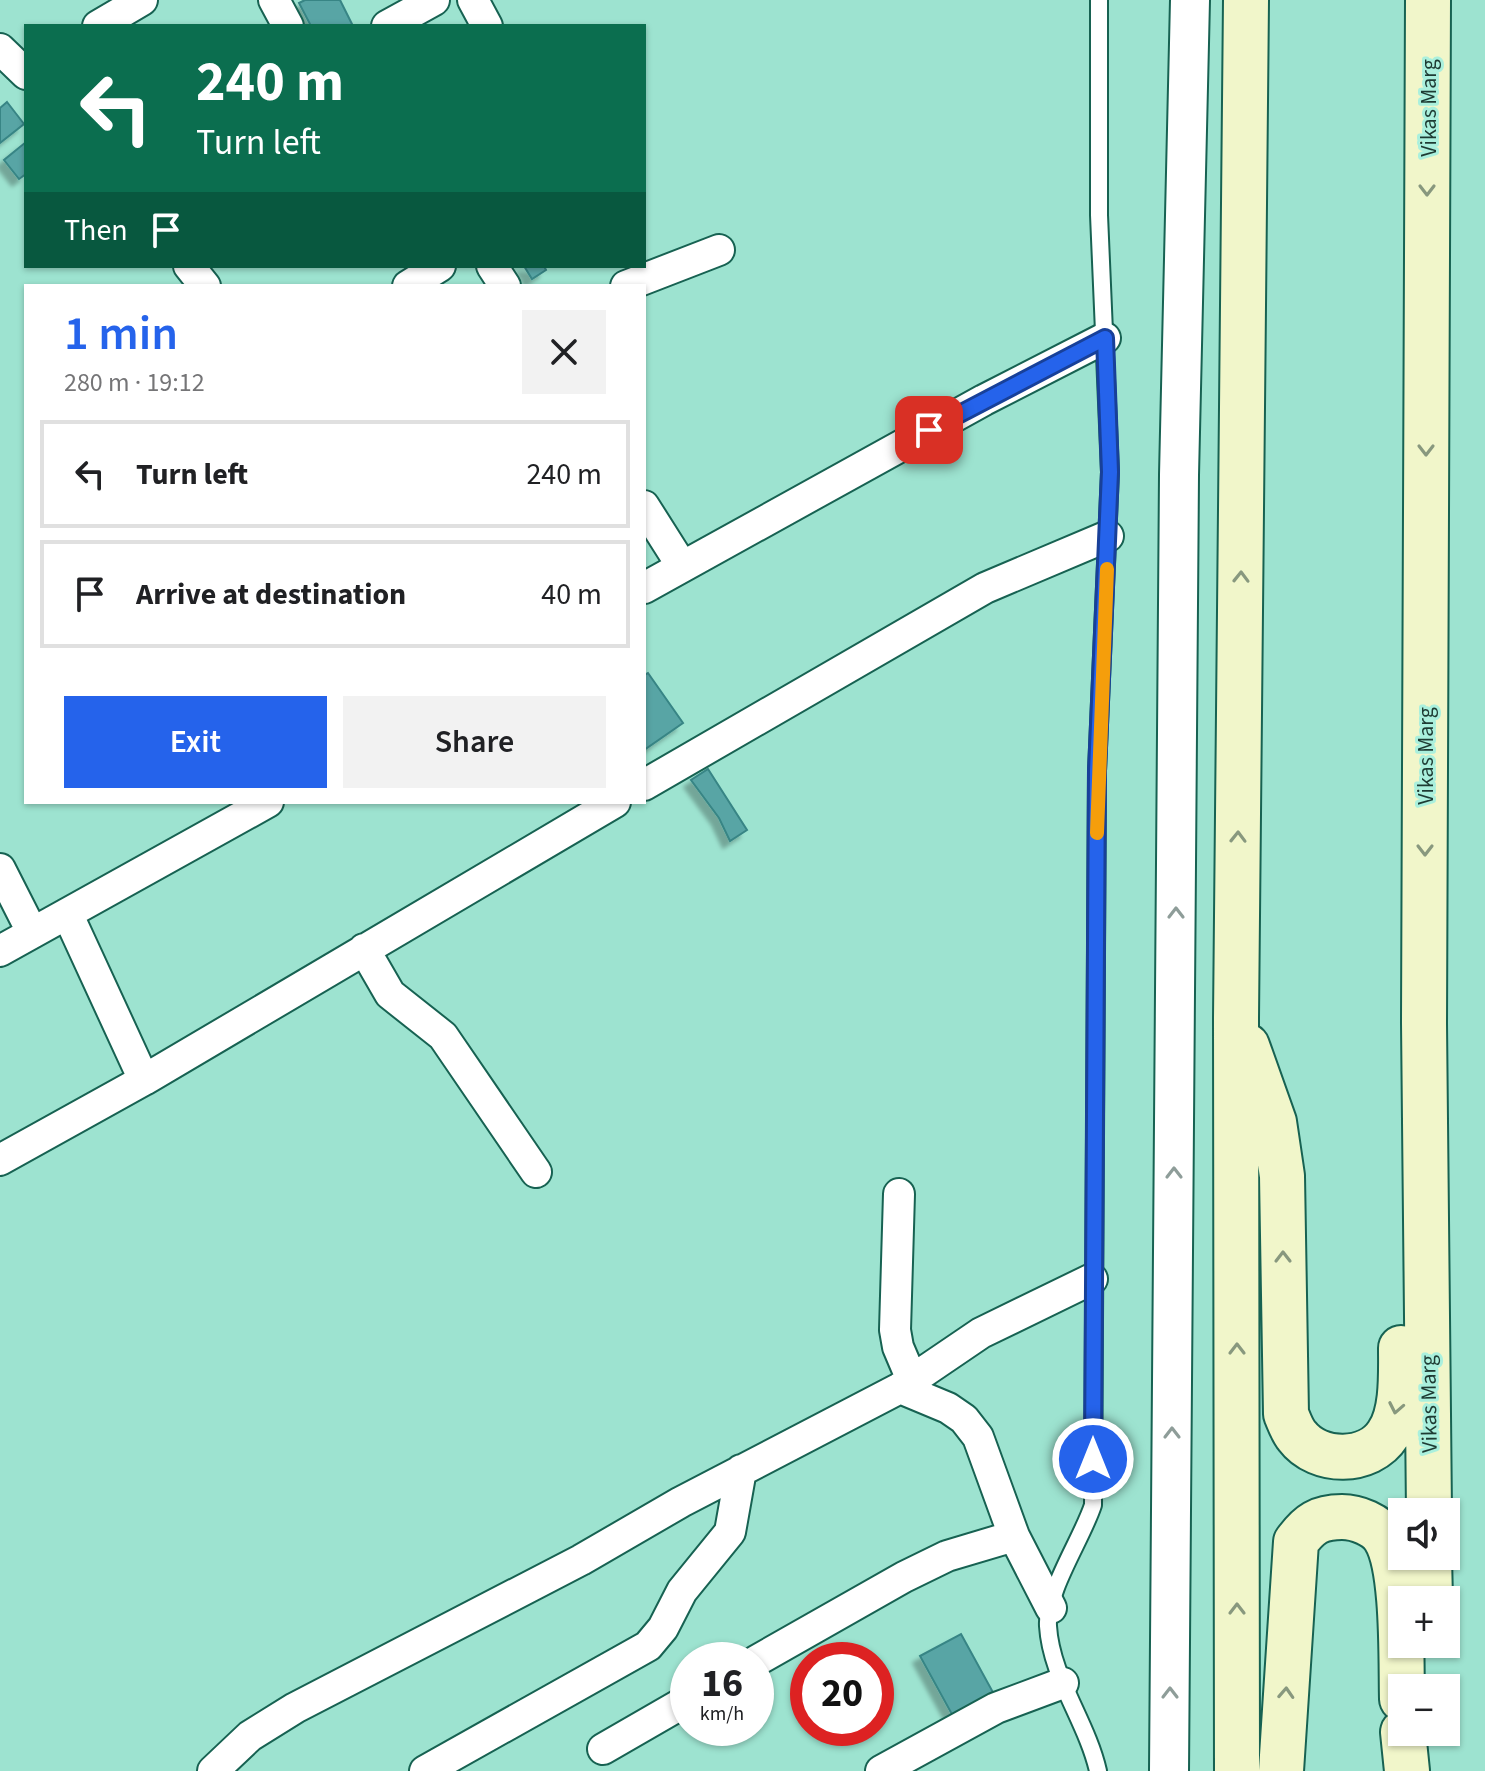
<!DOCTYPE html>
<html lang="en">
<head>
<meta charset="utf-8">
<style>
	:root { --surface:#fff; --page:#f2f2f2; --text:#202124; --muted:#757577; --line:#e0e0e0; --accent:#2563eb }
	body { margin:0; font-family:"Source Sans 3",sans-serif; background:var(--page); color:var(--text); height:100vh; display:flex; flex-direction:column; font-size:30px; white-space:nowrap }
	* { box-sizing:border-box; margin:0 }
	p { font-size:26px; color:var(--muted) }
	.icon { flex:none; width:44px; height:44px; fill:none; stroke:currentColor; stroke-width:2; stroke-linecap:round; stroke-linejoin:round }
	.map { position:relative; flex:1; overflow:hidden }
	.side { position:absolute; left:24px; top:284px; width:622px; height:520px; display:flex; flex-direction:column; background:var(--surface); border-radius:0px; box-shadow:0 2px 6px #0004 }
	.side>* { flex:none }
	.hud { position:absolute; left:24px; top:24px; width:622px; height:244px; border-radius:0px; box-shadow:0 2px 6px #0004; background:#0b6e4f; color:#fff; overflow:hidden }
	.controls { position:absolute; left:1388px; top:1498px; display:grid; gap:16px }
	.controls a { display:grid; place-items:center; width:72px; height:72px; border-radius:0px; background:var(--surface); box-shadow:0 2px 6px #0004; font-size:40px }
	.speed { position:absolute; left:670px; top:1642px; display:flex; gap:16px; font-size:40px; font-weight:700; text-align:center }
	.speed>* { display:grid; place-content:center; width:104px; height:104px; border-radius:50%; background:var(--surface); box-shadow:0 2px 6px #0004; line-height:1 }
	.speed small { font-size:20px; font-weight:400 }
	.speed .limit { border:12px solid #d22; background:#fff; color:#111 }
	.pin { position:absolute; display:grid; place-items:center; width:68px; height:68px; color:#fff; margin:-34px; border-radius:16px; box-shadow:0 4px 12px #0006 }
	.me { position:absolute; width:88px; margin:-44px; rotate:0deg; stroke-linejoin:round; filter:drop-shadow(0 0 6px #0008) }
	.turn { display:flex; align-items:center; gap:28px; height:168px; padding:0 40px; font-size:36px }
	.turn .icon { width:104px; height:104px; stroke-width:2.5 }
	.turn b { display:block; font-size:56px; line-height:68px }
	.then { display:flex; align-items:center; height:76px; padding:0 40px; background:#0003; gap:16px; font-size:30px }
	.round { display:grid; place-items:center; flex:none; width:84px; height:84px; border-radius:0px; background:var(--page) }
	.head { display:flex; align-items:center; justify-content:space-between; height:136px; padding:0 40px }
	h1 { font-size:48px; font-weight:600; line-height:60px; color:var(--accent) }
	.primary-button { display:flex; gap:16px; margin-top:auto; padding:16px 40px }
	.primary-button a { flex:1; height:92px; border-radius:0px; background:var(--accent); color:#fff; font-size:32px; font-weight:600; line-height:92px; text-align:center }
	.primary-button a+a { background:var(--page); color:var(--text) }
	ul { padding:0; list-style:none }
	li { display:flex; align-items:center; gap:24px; height:108px; margin:0 16px 12px; padding:0 24px; border:4px solid var(--line); border-radius:0px }
	li div { flex:1 }
	li b { display:block; font-size:30px }
	li em { font-style:normal }
	.map>svg:first-child { display:block }
</style>
</head>
<body>
<div class="map">
<svg width="1485" height="1771" viewBox="0 0 1485 1771">
	<defs>
		<filter id="shadow"><feDropShadow dx="-7" dy="7" stdDeviation="2" flood-color="#0004"/></filter>
	</defs>
	<rect width="100%" height="100%" fill="#9de3d0"/>
	<path fill="#59a5a5" stroke="#378585" stroke-width="2" filter="url(#shadow)" d="M305 0H340L353 26H311L299 3Z
		M7 102 24 124 0 143V108Z
		M26 142V174L19 179 4 160Z
		M524 266H544L546 270 532 279Z
		M648 673 683 723 644 750V675Z
		M708 769 747 830 730 841 719 818 691 780Z
		M961 1634 995 1696 954 1718 920 1656Z"/>
	<g fill="none" stroke-linecap="round" stroke-linejoin="round">
		<defs>
			<path id="service" d="M1098 1771C1087 1722 1051 1677 1048 1626 1046 1591 1082 1539 1093 1505L1097 771 1110 472 1099 215V0"/>
			<path id="minor" d="M274 0 288 26
				M473 0 487 26
				M98 26 142 0
				M387 26 434 0
				M0 49 26 74
				M189 266 205 286
				M492 266 505 286
				M408 286 440 266
				M626 286 719 250
				M644 506 682 566
				M644 588 984 400 1105 338
				M644 785 985 588 1108 536
				M0 869 32 932
				M68 915 144 1080
				M364 949 390 994 443 1036 536 1172
				M0 951 268 802
				M0 1160 144 1080 615 802
				M899 1194 895 1330 898 1347 912 1380
				M900 1388 948 1408 964 1419 978 1437 1014 1536 1051 1608
				M756 1661 904 1577 947 1556 1014 1536
				M603 1749 688 1700
				M213 1771 250 1736 295 1708 581 1560 681 1502 900 1388 981 1333 1092 1279
				M425 1771 648 1646 663 1628 682 1591 730 1532 741 1470
				M881 1771 996 1708 1063 1683"/>
			<path id="tertiary" d="M1169 1771 1179 475 1190 0"/>
			<path id="secondary" d="M1428 0 1424 1023 1429 1512
				M1247 1046 1274 1122 1282 1176 1286 1414C1289 1421 1292 1430 1297 1436 1318 1464 1369 1464 1388 1434 1403 1412 1401 1374 1401 1348
				M1429 1556 1430 1600
				M1403 1732 1407 1771
				M1237 1771 1236 1018 1246 0
				M1281 1771 1296 1542C1309 1524 1319 1517 1342 1517 1357 1517 1377 1525 1385 1538 1404 1568 1401 1661 1402 1699"/>
		</defs>
		<use href="#service" stroke="#176252" stroke-width="20"/>
		<use href="#minor" stroke="#176252" stroke-width="34"/>
		<use href="#tertiary" stroke="#176252" stroke-width="42"/>
		<use href="#secondary" stroke="#176252" stroke-width="48"/>
		<use href="#service" stroke="#fff" stroke-width="16"/>
		<use href="#minor" stroke="#fff" stroke-width="30"/>
		<use href="#tertiary" stroke="#fff" stroke-width="38"/>
		<use href="#secondary" stroke="#f1f6ca" stroke-width="44"/>
	</g>
	<defs><path id="oneway-chevron" d="M-2-3.5L2.5 0L-2 3.5" fill="none" stroke-width="1.6" stroke-linecap="round" stroke-linejoin="round" transform="scale(2)"/></defs>
	<g stroke="#88987e">
		<use href="#oneway-chevron" transform="translate(1427 190) rotate(90)"/>
		<use href="#oneway-chevron" transform="translate(1426 450) rotate(90)"/>
		<use href="#oneway-chevron" transform="translate(1241 577) rotate(-89)"/>
		<use href="#oneway-chevron" transform="translate(1238 837) rotate(-89)"/>
		<use href="#oneway-chevron" transform="translate(1425 850) rotate(90)"/>
		<use href="#oneway-chevron" transform="translate(1283 1257) rotate(-90)"/>
		<use href="#oneway-chevron" transform="translate(1237 1349) rotate(-90)"/>
		<use href="#oneway-chevron" transform="translate(1396 1408) rotate(101)"/>
		<use href="#oneway-chevron" transform="translate(1237 1609) rotate(-90)"/>
		<use href="#oneway-chevron" transform="translate(1286 1693) rotate(-87)"/>
	</g>
	<g stroke="#8e9d99">
		<use href="#oneway-chevron" transform="translate(1176 913) rotate(-90)"/>
		<use href="#oneway-chevron" transform="translate(1174 1173) rotate(-90)"/>
		<use href="#oneway-chevron" transform="translate(1172 1433) rotate(-90)"/>
		<use href="#oneway-chevron" transform="translate(1170 1693) rotate(-90)"/>
	</g>
	<g fill="none" stroke-linecap="round" stroke-linejoin="round">
		<defs>
			<path id="route" d="M929 430 1105 338 1110 472 1097 771 1093 1459"/>
		</defs>
		<use href="#route" stroke="#184099" stroke-width="20"/>
		<use href="#route" stroke="#2563eb" stroke-width="14"/>
		<path stroke="#f59e0b" stroke-width="14" d="M1097 833 1107 569"/>
	</g>
	<g text-anchor="middle" stroke-width="6" stroke-linejoin="round" paint-order="stroke">
		<g font-size="22" fill="#1e3b33" stroke="#aaf0dd">
			<text transform="translate(1428 108) rotate(-90)" y="8">Vikas Marg</text>
			<text transform="translate(1425 756) rotate(-90)" y="8">Vikas Marg</text>
			<text transform="translate(1428 1404) rotate(-91)" y="8">Vikas Marg</text>
		</g>
	</g>
</svg>
<div class="controls">
<a><svg class="icon" aria-label="sound" viewBox="0 0 24 24"><path d="M4 9h4l5-4v14l-5-4H4zM17 9q2 3 0 6"/></svg></a>
<a>+</a>
<a>−</a>
</div>
<div class="speed"><div>16<small>km/h</small></div><div class="limit">20</div></div>
<div class="pin" style="left:929px;top:430px;background:#d93025"><svg class="icon" aria-label="arrive" viewBox="0 0 24 24"><path d="M6 21V4h12l-3 4 3 4H6"/></svg></div>
<svg class="me" style="left:1093px;top:1459px" viewBox="-20 -20 40 40"><circle r="17" fill="#2563eb" stroke="#fff" stroke-width="3"/><path d="M0-11L8 9 0 5-8 9z" fill="#fff"/></svg>
<div class="hud">
<div class="turn"><svg class="icon" aria-label="left" viewBox="0 0 24 24"><path d="M17 20v-9H6M10 6l-5 5 5 5"/></svg><div><b>240 m</b>Turn left</div></div>
<div class="then">Then<svg class="icon" aria-label="arrive" viewBox="0 0 24 24"><path d="M6 21V4h12l-3 4 3 4H6"/></svg></div>
</div>
<section class="side">
<div class="head"><div><h1>1 min</h1><p>280 m · 19:12</p></div><a class="round"><svg class="icon" aria-label="close" viewBox="0 0 24 24"><path d="M6 6l12 12M18 6L6 18"/></svg></a></div>
<ul>
<li><svg class="icon" aria-label="left" viewBox="0 0 24 24"><path d="M17 20v-9H6M10 6l-5 5 5 5"/></svg><div><b>Turn left</b></div><em>240 m</em></li>
<li><svg class="icon" aria-label="arrive" viewBox="0 0 24 24"><path d="M6 21V4h12l-3 4 3 4H6"/></svg><div><b>Arrive at destination</b></div><em>40 m</em></li>
</ul>
<div class="primary-button"><a>Exit</a><a>Share</a></div>
</section>
</div>
</body>
</html>
